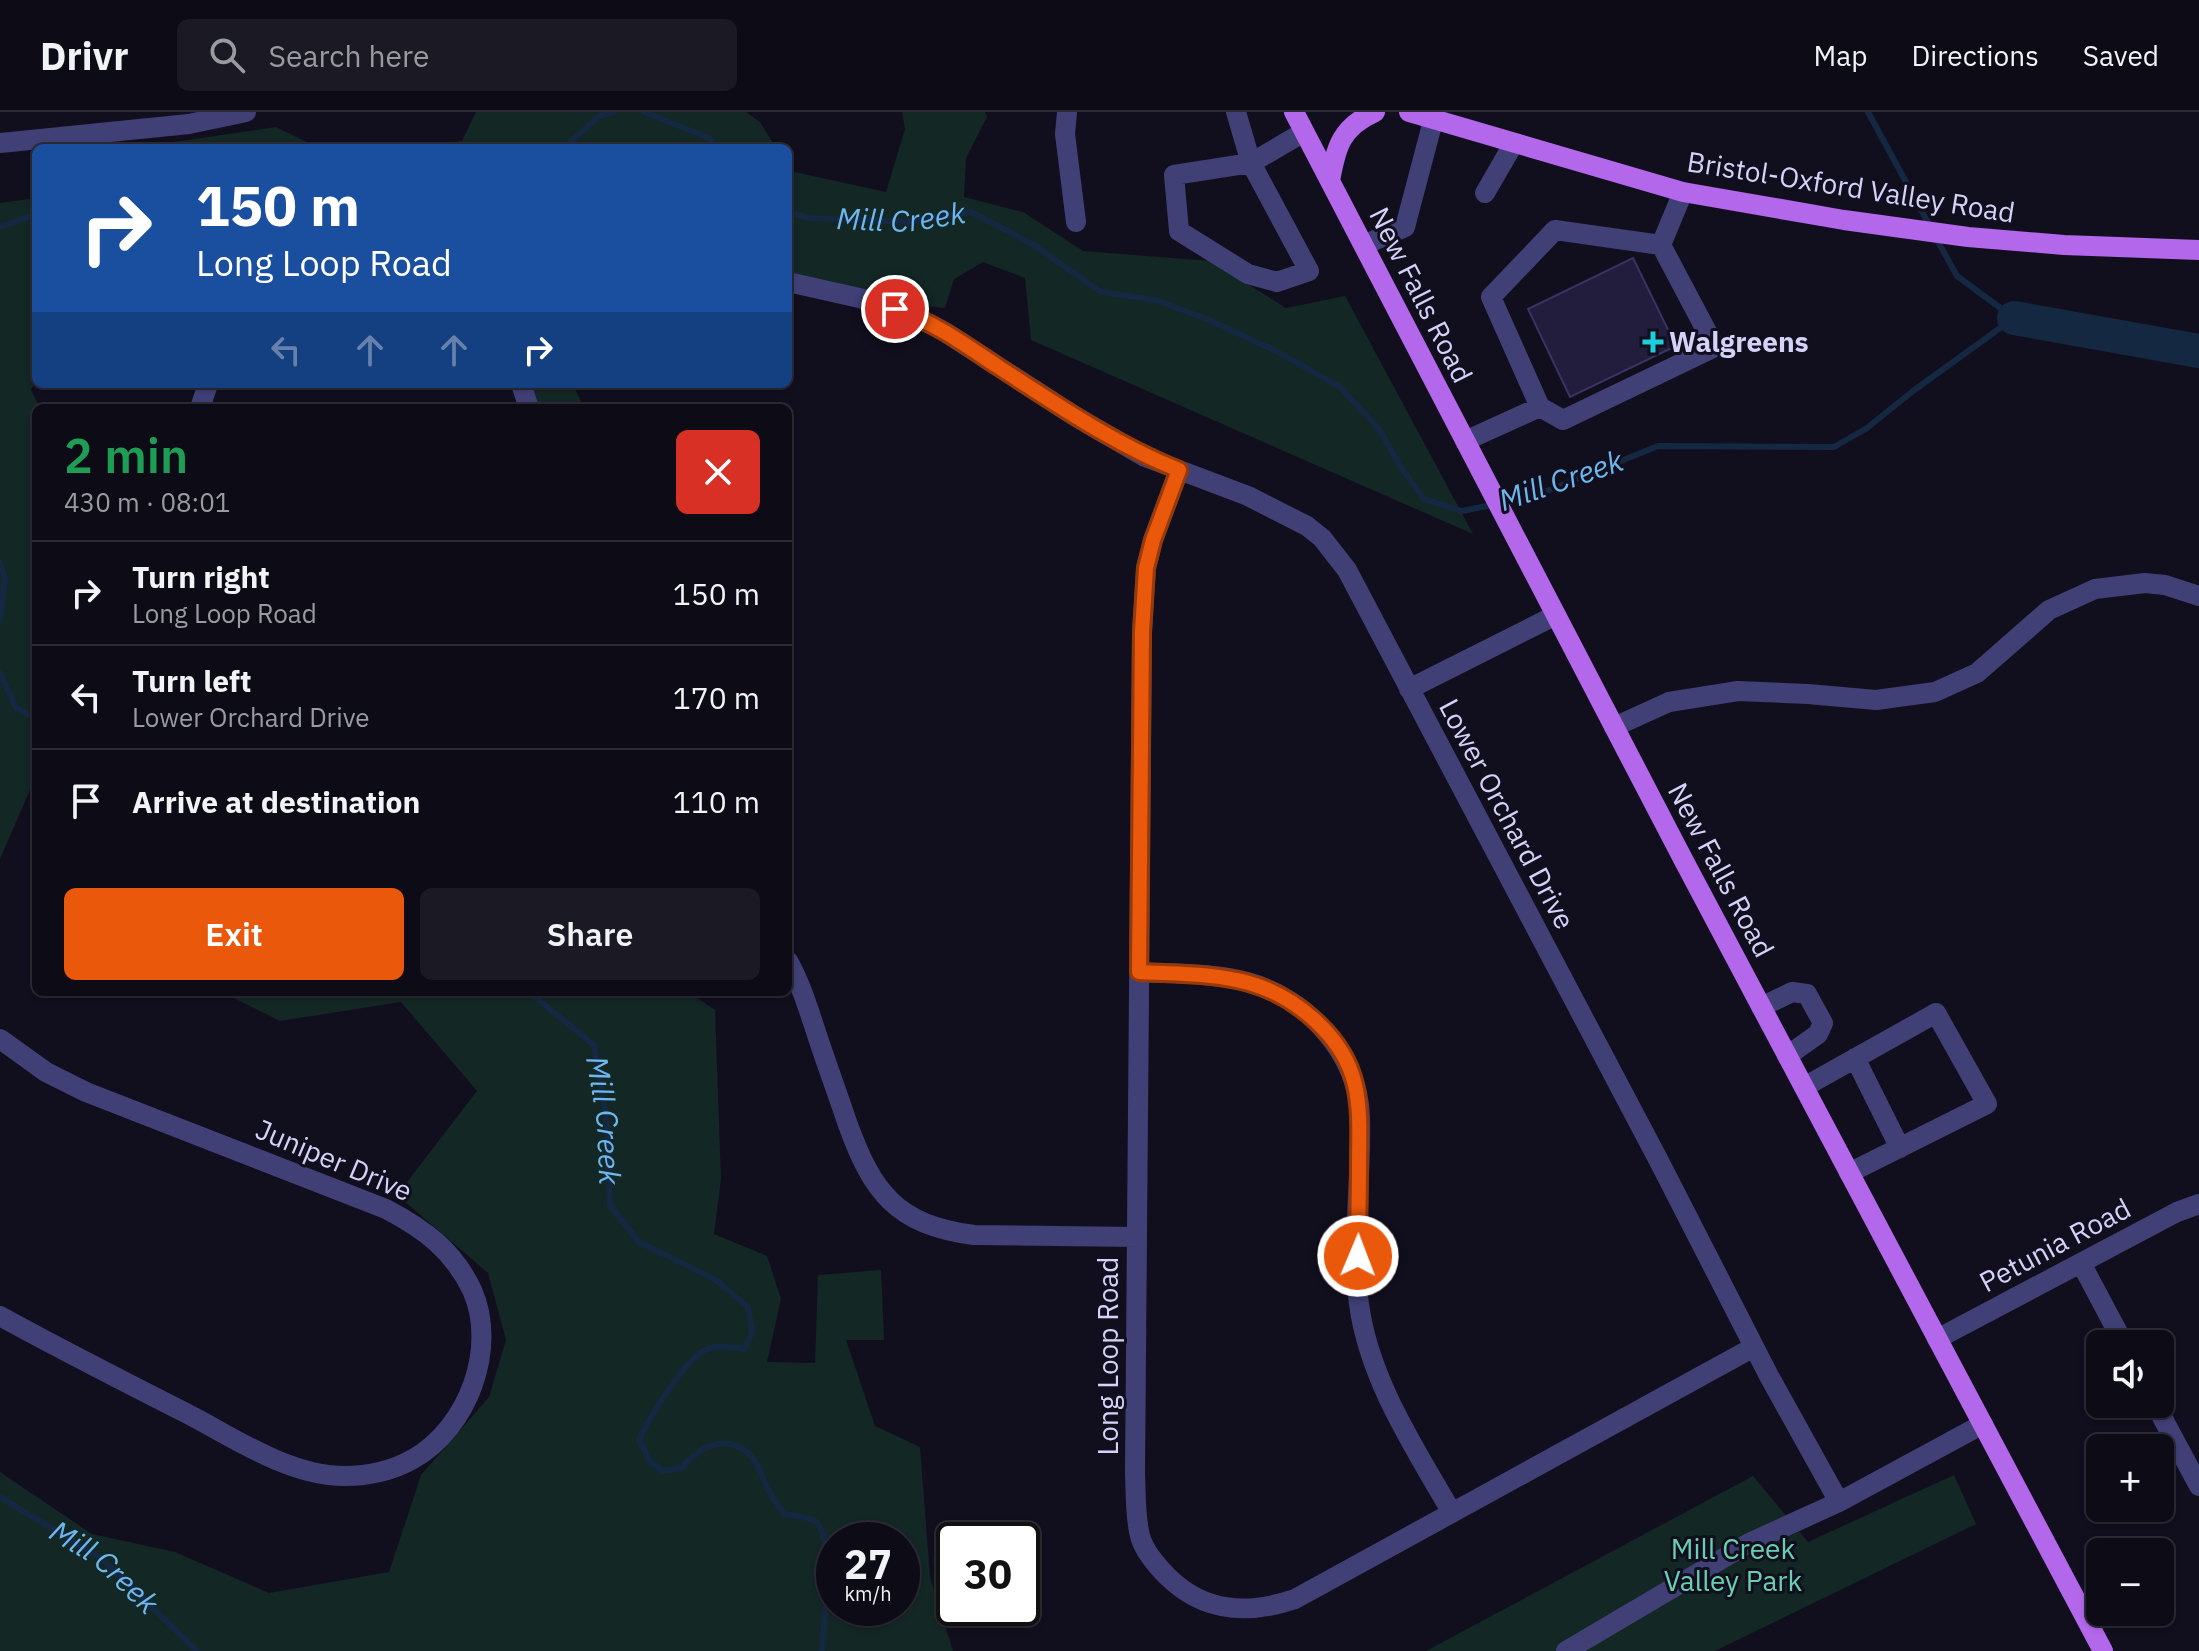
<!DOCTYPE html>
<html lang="en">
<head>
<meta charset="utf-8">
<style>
	:root { --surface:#0d0b16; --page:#1b1923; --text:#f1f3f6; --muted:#9a9ba1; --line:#2d2b35; --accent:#ea580c }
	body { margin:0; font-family:"IBM Plex Sans",sans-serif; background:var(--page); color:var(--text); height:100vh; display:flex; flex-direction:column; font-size:30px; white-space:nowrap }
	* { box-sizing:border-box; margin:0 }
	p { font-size:26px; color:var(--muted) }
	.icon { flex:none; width:44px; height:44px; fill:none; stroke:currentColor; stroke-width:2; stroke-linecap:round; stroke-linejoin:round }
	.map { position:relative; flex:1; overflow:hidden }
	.drawer { position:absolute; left:32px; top:292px; width:760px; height:592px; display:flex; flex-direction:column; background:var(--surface); border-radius:12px; box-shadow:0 2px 6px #0004,0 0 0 2px var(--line) }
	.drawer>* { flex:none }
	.top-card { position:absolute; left:32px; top:32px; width:760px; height:244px; border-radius:12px; box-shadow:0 2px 6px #0004,0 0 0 2px var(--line); background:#1a4fa0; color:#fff; overflow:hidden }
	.buttons { position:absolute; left:2086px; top:1218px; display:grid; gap:16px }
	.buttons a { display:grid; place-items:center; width:88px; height:88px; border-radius:12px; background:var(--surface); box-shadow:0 2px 6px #0004,0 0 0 2px var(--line); font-size:40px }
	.speed { position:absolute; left:816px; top:1410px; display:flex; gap:16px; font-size:40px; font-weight:700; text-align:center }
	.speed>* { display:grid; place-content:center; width:104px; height:104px; border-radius:50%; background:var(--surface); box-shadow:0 2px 6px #0004,0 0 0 2px var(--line); line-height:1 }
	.speed small { font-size:20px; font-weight:400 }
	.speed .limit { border:4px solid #111; border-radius:12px; background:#fff; color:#111 }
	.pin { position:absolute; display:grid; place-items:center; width:68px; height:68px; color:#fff; margin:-34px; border:4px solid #fff; border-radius:50%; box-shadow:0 2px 8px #0007 }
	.me { position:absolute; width:88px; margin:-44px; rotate:1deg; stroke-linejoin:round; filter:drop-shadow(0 0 6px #0008) }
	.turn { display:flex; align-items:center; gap:28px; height:168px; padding:0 32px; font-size:36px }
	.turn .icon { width:104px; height:104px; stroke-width:2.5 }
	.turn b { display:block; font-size:56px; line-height:68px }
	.lanes { display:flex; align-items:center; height:76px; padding:0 32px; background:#0003; justify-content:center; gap:40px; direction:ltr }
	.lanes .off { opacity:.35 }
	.round { display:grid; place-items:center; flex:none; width:84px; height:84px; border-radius:12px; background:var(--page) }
	.overview { display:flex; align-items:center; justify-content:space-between; height:136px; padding:0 32px }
	h1 { font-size:48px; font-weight:600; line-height:60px; color:#1e9e55 }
	.cta { display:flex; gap:16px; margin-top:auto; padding:16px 32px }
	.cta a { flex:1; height:92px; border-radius:12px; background:var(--accent); color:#fff; font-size:32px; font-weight:600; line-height:92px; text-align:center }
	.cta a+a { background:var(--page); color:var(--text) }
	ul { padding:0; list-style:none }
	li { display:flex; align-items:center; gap:24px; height:104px; padding:0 32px; border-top:2px solid var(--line) }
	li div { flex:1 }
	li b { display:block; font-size:30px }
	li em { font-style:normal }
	header { display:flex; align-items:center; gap:48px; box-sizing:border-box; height:112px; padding:0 40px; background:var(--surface); border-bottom:2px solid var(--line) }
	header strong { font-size:38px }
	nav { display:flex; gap:44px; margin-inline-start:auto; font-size:28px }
	.search { width:560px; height:72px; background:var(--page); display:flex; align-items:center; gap:20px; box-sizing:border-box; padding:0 28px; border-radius:12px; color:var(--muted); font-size:30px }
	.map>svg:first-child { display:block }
</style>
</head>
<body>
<header>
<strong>Drivr</strong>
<div class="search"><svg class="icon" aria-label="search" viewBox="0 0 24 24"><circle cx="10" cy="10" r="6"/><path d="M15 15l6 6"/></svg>Search here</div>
<nav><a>Map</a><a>Directions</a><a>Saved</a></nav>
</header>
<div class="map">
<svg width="2199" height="1539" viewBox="0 0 2199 1539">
	<rect width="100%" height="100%" fill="#110f1e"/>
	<path fill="#132725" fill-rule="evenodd" d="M476 0H746L760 10 776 36H397L462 29Z
		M902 0H985L987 5 966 46 964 85 1023 100 1083 139 1211 149 1286 196 1345 184 1473 422 1031 228 1025 166 983 150 954 167 945 196 788 181V56L790 59 886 80 905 17Z
		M276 15 319 36H133Z
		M36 86V269L31 278 40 296H36V664L0 747V91Z
		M506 272H573L584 296H535Z
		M222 880H688L715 898 721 1067 714 1122 767 1144 781 1187 767 1250 815 1251 818 1163 881 1158 884 1228H846L875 1314 920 1335 930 1465 953 1539H0V1360L92 1422 175 1440 269 1481 389 1460 421 1363 489 1285 506 1228 488 1161 397 1083 477 979 401 890 280 909ZM834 1428H902V1496H834Z
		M1954 1363 1976 1412 1715 1539H1426L1753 1364 1808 1430Z"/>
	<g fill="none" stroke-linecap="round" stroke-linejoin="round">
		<g stroke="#152842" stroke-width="6">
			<path d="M644 0 709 26 716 36"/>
			<path d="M1868 0 1931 116"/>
			<path d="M507 36 567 33 599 4 614 0"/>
			<path id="s1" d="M788 100 809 106 907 110 971 100 1034 133 1101 180 1156 188 1207 207 1274 238 1340 275 1379 317 1400 354 1424 387 1462 399 1492 393"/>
			<path d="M0 115 36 102"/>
			<path d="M1503 391 1532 385 1658 334 1834 335 1867 316 1913 279 2014 206 1957 164 1936 126"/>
			<path d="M0 451 5 466 0 509"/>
			<path d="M0 561 16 596 36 606"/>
			<path id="s2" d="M529 880 594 933 607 1010 610 1094 639 1130 716 1168 748 1195 752 1221 744 1237C735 1236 722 1233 713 1235 688 1239 650 1305 639 1328L650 1349 663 1359 682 1356C699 1334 730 1319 753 1346 759 1353 762 1366 767 1375 771 1384 778 1393 784 1402 793 1404 808 1404 815 1409 836 1425 823 1512 822 1539"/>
			<path id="s3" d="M0 1385 101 1446 197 1539"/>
		</g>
		<path stroke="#152842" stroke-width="34" d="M2014 206 2199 239"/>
	</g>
	<path fill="#221d3c" stroke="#3a3265" stroke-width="2" d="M1633 146 1676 234 1570 285 1528 197Z"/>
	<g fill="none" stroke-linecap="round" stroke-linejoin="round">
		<path stroke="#404077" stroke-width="20" d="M1067 0 1065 22 1076 110
			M1236 0 1251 51 1174 63 1179 119 1248 162 1277 170 1309 159 1251 51 1304 20
			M0 31 189 12 246 0
			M1485 81 1514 31
			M1364 133 1405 115 1433 9
			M788 170 877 190 913 203 945 220 1073 303 1145 345 1248 384 1307 414 1322 426 1347 458 1660 1051 1769 1264 1839 1390
			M521 272 529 296
			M1540 295 1563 308 1715 235 1661 133
			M200 296 208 272
			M1465 329 1540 295 1491 185 1555 118 1661 133 1683 80
			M1179 358 1153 428 1146 456 1142 520 1135 1361C1136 1382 1135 1404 1140 1424 1144 1439 1157 1454 1168 1465 1205 1501 1248 1503 1295 1487L1754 1235
			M1409 577 1556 503
			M1614 615 1669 590 1738 579 1808 582 1876 588 1935 580 1977 561 2049 498 2095 477 2145 471 2165 473 2199 484
			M788 849C802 874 810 902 819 929 828 956 838 983 847 1010 872 1080 896 1113 974 1123L1137 1125
			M1139 860C1175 862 1213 861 1247 870 1307 886 1358 941 1360 1005 1362 1065 1351 1133 1359 1192 1369 1268 1415 1336 1452 1401
			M1761 895 1792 880 1807 882 1823 911 1818 922 1787 944
			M0 927 46 960 86 980 386 1097C424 1117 453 1138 472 1178 498 1236 468 1316 413 1347 392 1359 369 1364 344 1364 287 1364 232 1324 182 1299 121 1268 60 1237 0 1204
			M1855 946 1900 1036
			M1804 975 1936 901 1987 992 1849 1061
			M2081 1151 2124 1232
			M1937 1227 2177 1100 2199 1092
			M2155 1292 2199 1374
			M1566 1539 1749 1431 1839 1390 1983 1312"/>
		<path stroke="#b367eb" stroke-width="20" d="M1294 0 1684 749 2103 1539
			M1409 0 1683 80 1844 108 1968 125 2064 133 2199 138
			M1330 69C1336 35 1341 15 1375 0"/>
	</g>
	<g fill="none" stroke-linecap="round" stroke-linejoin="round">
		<defs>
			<path id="route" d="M895 197C932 209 964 232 997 254 1056 292 1114 332 1179 358L1153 428 1146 456 1142 520 1139 860C1175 862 1214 861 1249 871 1295 884 1344 924 1355 973 1361 999 1359 1026 1359 1052 1359 1083 1358 1114 1358 1144"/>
		</defs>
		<use href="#route" stroke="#983908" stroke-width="20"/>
		<use href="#route" stroke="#ea580c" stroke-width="14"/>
	</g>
	<path fill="#1dcfda" stroke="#110f1e" stroke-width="3" d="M1649 218h8v8h8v8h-8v8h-8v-8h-8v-8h8z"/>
	<g text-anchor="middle" stroke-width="6" stroke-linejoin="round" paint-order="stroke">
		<g font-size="28" fill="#d4d2f9" stroke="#110f1e">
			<text transform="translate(1851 75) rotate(9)" y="10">Bristol-Oxford Valley Road</text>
			<text transform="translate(1421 183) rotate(63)" y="10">New Falls Road</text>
			<text transform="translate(1507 702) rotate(62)" y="10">Lower Orchard Drive</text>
			<text transform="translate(1721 758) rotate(62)" y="10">New Falls Road</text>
			<text transform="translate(334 1048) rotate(23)" y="10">Juniper Drive</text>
			<text transform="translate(2055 1133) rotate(-28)" y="10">Petunia Road</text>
			<text transform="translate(1108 1244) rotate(-90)" y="10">Long Loop Road</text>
		</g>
		<g font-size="28" font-weight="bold" fill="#d4d2f9" stroke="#110f1e" text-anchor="start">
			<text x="1669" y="240">Walgreens</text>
		</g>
		<g font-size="28" fill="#68cfb0" stroke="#110f1e">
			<text x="1733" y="1447">Mill Creek<tspan x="1733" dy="32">Valley Park</tspan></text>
		</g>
		<g font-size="30" font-style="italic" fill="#6db7ec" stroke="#110f1e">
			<text dy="10" stroke="none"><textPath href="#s1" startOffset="114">Mill Creek</textPath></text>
			<text transform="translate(1561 369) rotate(-19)" y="10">Mill Creek</text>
			<text dy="10" stroke="none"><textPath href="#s2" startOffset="160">Mill Creek</textPath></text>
			<text dy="10" stroke="none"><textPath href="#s3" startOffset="126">Mill Creek</textPath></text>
		</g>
	</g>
</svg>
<div class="buttons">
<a><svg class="icon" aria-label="sound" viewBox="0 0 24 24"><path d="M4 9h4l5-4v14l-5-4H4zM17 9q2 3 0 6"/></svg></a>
<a>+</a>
<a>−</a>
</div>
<div class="speed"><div>27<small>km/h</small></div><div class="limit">30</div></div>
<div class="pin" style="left:895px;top:197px;background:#d93025"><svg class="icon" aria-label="arrive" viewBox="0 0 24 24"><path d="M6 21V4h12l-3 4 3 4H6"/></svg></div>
<svg class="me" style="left:1358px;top:1144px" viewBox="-20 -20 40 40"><circle r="17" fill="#ea580c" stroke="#fff" stroke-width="3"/><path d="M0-11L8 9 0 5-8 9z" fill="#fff"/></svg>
<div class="top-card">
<div class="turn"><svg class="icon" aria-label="right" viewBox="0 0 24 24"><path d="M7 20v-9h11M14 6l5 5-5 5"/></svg><div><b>150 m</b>Long Loop Road</div></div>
<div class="lanes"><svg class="icon off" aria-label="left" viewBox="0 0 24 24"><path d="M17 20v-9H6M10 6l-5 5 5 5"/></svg><svg class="icon off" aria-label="ahead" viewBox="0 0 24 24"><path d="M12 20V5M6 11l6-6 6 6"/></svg><svg class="icon off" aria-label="ahead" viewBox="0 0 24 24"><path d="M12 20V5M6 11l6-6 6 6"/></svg><svg class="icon" aria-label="right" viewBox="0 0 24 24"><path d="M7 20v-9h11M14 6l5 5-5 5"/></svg></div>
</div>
<section class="drawer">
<div class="overview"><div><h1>2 min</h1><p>430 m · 08:01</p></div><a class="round" style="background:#d93025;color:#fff"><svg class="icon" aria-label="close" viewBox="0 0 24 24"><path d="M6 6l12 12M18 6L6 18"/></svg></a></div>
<ul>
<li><svg class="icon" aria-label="right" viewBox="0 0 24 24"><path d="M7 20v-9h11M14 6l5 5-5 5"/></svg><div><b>Turn right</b><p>Long Loop Road</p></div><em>150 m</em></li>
<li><svg class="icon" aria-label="left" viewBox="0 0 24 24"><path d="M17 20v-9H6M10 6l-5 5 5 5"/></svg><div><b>Turn left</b><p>Lower Orchard Drive</p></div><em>170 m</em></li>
<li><svg class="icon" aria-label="arrive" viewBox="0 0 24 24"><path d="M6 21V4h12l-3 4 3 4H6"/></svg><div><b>Arrive at destination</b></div><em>110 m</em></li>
</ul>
<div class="cta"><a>Exit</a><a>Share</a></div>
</section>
</div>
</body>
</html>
